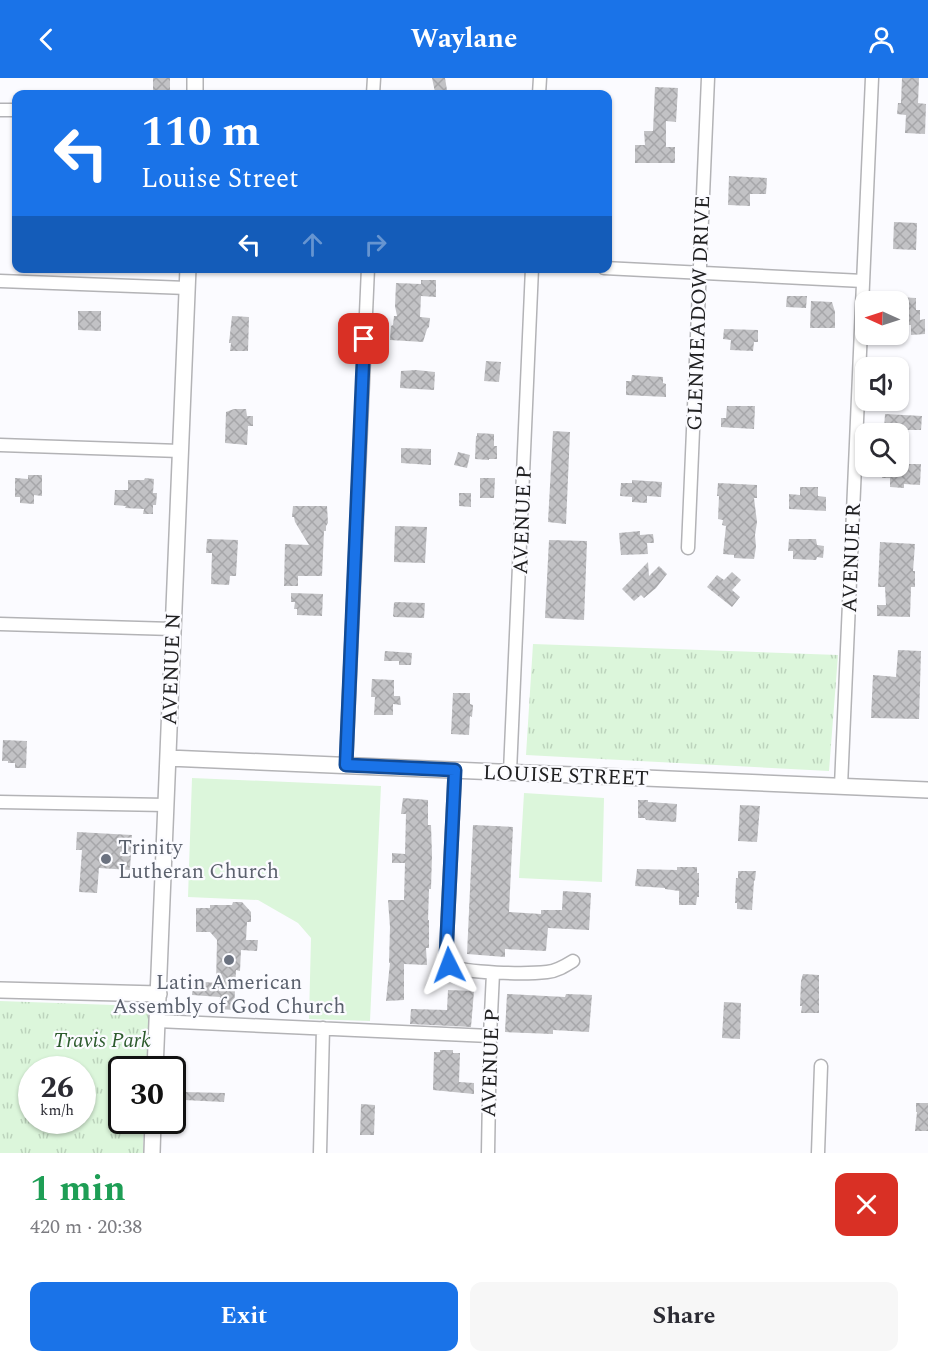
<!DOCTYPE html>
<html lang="en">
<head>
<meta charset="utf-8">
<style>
	:root { --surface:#fff; --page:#f7f7f7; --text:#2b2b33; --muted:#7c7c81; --accent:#1a73e8 }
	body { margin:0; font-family:Spectral,serif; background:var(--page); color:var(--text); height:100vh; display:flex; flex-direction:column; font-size:22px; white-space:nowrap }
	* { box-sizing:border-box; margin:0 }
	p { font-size:20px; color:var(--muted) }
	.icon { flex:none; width:33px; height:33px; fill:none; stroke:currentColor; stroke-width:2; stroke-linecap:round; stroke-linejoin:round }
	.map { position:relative; height:1075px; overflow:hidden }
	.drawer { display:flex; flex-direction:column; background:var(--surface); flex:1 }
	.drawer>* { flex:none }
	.hud { position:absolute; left:12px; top:12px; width:600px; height:183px; border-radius:12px; box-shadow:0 2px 4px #0004; background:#1a73e8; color:#fff; overflow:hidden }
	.needle { width:39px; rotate:273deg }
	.buttons { position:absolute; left:855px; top:213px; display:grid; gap:12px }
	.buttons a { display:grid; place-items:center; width:54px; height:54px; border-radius:12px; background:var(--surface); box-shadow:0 2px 4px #0004; font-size:30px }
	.speed { position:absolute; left:18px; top:978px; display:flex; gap:12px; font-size:30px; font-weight:700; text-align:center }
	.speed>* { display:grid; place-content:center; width:78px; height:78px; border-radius:50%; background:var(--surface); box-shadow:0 2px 4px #0004; line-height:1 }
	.speed small { font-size:15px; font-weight:400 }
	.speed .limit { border:3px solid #111; border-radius:9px; background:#fff; color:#111 }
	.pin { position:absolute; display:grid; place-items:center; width:51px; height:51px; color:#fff; margin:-26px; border-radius:12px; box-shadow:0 3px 9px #0006 }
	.me { position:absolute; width:66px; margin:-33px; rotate:357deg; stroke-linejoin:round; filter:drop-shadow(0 0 4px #0008) }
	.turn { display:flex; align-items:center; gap:21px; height:126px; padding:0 30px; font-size:27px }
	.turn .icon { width:78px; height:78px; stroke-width:2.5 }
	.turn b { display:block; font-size:42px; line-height:51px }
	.lanes { display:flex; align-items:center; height:57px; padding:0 30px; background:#0003; justify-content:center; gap:30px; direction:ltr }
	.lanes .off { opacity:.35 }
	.round { display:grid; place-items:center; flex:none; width:63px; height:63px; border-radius:12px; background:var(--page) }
	.head { display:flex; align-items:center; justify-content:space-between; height:102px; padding:0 30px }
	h1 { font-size:36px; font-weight:700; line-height:45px; color:#1e9e55 }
	.button { display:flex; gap:12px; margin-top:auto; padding:12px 30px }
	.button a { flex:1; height:69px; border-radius:12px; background:var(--accent); color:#fff; font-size:24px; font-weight:700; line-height:69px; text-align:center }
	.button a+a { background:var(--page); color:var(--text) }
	header { display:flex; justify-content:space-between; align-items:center; height:78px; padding:0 30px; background:var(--accent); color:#fff; font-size:27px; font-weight:700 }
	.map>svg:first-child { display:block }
</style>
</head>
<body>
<header><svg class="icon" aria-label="back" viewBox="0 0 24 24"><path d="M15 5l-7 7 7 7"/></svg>Waylane<svg class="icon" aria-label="person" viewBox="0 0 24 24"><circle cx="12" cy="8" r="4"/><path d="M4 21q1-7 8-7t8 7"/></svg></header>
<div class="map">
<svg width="928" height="1075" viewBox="0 0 928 1075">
	<defs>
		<pattern id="park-tufts" width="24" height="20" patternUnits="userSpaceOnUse" patternTransform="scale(1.5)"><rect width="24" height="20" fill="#dcf6db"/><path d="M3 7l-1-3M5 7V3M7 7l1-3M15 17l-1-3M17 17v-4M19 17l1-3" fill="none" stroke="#bcd3bc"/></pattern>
		<pattern id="building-cross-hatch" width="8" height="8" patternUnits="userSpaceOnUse" patternTransform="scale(1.5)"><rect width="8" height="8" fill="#c2c2c5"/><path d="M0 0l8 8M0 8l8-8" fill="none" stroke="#a6a6a9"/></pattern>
	</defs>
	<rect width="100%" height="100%" fill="#fbfbff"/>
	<path fill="#dcf6db" d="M192 700 381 708 370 943 309 941 311 860 298 845 258 822 188 819Z
		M524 715 604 720 602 804 519 800Z"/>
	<path fill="url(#park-tufts)" fill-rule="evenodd" d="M533 566 838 577 829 693 526 677Z
		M0 923 142 928 145 931 149 939 146 991 122 992V1042L144 1043 143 1075H0ZM32 992H82V1042H32Z"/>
	<path fill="url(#building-cross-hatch)" d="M153 0H170V15L153 14Z
		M432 0H445L447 12 435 14Z
		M902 0H919L918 25 926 26 925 56 905 55 906 37 897 36 898 25H901Z
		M655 9 678 10 676 44 666 43V69H675V85H635V67H645L644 53H653Z
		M729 98 767 100 766 116H750V128L728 127Z
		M894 144 917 145 916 172 893 171Z
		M421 202H436V219L421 218 420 239 430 240 429 249 427 251 423 264 390 262 391 248 393 247 394 238H397L395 228 396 205 421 206Z
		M787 218H807L806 230 786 229Z
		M898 219 916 220V232H920V242L925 241V256L911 257V247H898Z
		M811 223 832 224 835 234V250H810Z
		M78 233H101V253L78 252Z
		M232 238 249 239 248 273H230L231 265H229Z
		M724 251 758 252V264H754L753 273 730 272 731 262 723 261Z
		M486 283 501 284 499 304 484 303Z
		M416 292 435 294 434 312 400 310 401 293Z
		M632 297 663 299V305L666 306V319L626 317V303H631Z
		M727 328H755L754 351 721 349V340H726Z
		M234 331H246L247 338H253V348H248L247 367 225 365 226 334Z
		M885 336 922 338 921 352H908V359L898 358V356H890V352L884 351Z
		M553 353 570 354 566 446 548 444Z
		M477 355 494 356V368H497V381H489V382L475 381 476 358H477Z
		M401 370 431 371V387L401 385Z
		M458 374 470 377 467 390 454 387Z
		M898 386H921L920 407 904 406V410L890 409V400H882V388H898Z
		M28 397H42V418L34 417V426L20 425V419H15V400L28 401Z
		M145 400 154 401 153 415H157L156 427H153V436H143L144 431 125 430 126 428 114 427 115 412H128V402H144Z
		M480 400H495L494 420H480Z
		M632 402 662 404 661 419 647 418V425L632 424V419L620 418 621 405H632Z
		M718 405 757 407V420H754L757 444 755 457 756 469 754 481 734 480V477L723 476 726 448 722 447 723 442 718 441 719 418H717Z
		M800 409H818V418L826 419V433L789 431V416L800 417Z
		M459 415H471V429L459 428Z
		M293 428H327L328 445 326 448V453H324L322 498H298V508H284L285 466 309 467 295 444 294 439H292Z
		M395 448 427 449 425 485 394 484Z
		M640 453V457L653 456 654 465H647L648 476 621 477 619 455Z
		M207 461 238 462 236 498H230L229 507 211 506 212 475H206Z
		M789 461H816L817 467 824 468 823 480 817 479 816 482 793 481V473H788Z
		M549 462 587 463 584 542 545 540Z
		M880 464 915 466 913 493H915V509H911L910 539 877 538V527H886L885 509H878Z
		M648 484 649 498 659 488 667 496 656 510 644 520 641 517 634 523 622 511Z
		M732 494 741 502 732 512 740 519 732 529 707 509 717 497 724 502Z
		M291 515 323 516 322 538 297 537V531H294L295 524H291Z
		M395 524 425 525 424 540 394 539 393 538 394 525Z
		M898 572 921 573 919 641 871 640 873 597 896 599Z
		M385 573 412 575 411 587H399V583H384Z
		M372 601 394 602V618H400L401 627 393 626V637H374L375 619H371Z
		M453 615H470V626L473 627 472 639 470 638 469 657 451 656Z
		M3 662 27 663 26 690H15V685H8V683H2Z
		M403 720 428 722V747H431L432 777 431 811H429L428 842H429V870H426L427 887 404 886V922L386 923 390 885H389L390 849 388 822H404L405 785H392V775L405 776 406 736H401Z
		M638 722H648V724L677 726 676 744 646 742 645 740H638Z
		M740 727 760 728 757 764 738 763Z
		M473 747 513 749 509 834 541 836V832H562L563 813 591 815 589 852 548 850 546 873 505 871V879L467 876Z
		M77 754 132 757 130 792 99 790 97 815 79 814 82 772H76Z
		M677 789H697V795H699V819H697L696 827H679V813L665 811V810L635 808 637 791 677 792Z
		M738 793H756L755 802 754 803 752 832 737 831V825H735L736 800H738Z
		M233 824H242L251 834V844H247L246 862H258L257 873 241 872 240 893 236 892 234 932 219 931 220 919 192 917 193 903 216 905 217 862 210 854H196V830H210V827H232Z
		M803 896 819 897V935H801L802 928H800L801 903Z
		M448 912 474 913 471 949 410 946 411 931 447 932Z
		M507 916 565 919 566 916 592 917 589 954 553 952V956L505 954Z
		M724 924 741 925 740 961 722 960Z
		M440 972H453V975H460L459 1004 474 1005V1016L433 1012 434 974H440Z
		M184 1014 225 1015 224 1024 184 1022Z
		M916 1025H928V1053H915L917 1034H916Z
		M361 1026 375 1027 374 1057H360Z"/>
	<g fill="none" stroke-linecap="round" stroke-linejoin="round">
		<defs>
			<path id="minor" d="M373 16 374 0
				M539 16 540 0
				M0 32H16
				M604 190 863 203
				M0 203 187 210
				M0 367 180 373
				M688 470 708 0
				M0 546 173 551
				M346 687 368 190
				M455 692 446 879 449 887C464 896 529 896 547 894 557 893 565 888 573 883
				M510 694 532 190
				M841 708 872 0
				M0 724 166 727
				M157 943 490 958
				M320 1075 323 950
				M488 1075 490 958 493 895
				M818 1075 821 988"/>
			<path id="tertiary" d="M195 16V0
				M168 680 928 712
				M0 912 159 916
				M155 992 188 190
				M152 1075 153 1042"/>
		</defs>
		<use href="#minor" stroke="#b3b3b6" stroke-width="15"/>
		<use href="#tertiary" stroke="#b3b3b6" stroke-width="18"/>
		<use href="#minor" stroke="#fff" stroke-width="12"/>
		<use href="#tertiary" stroke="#fff" stroke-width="15"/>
	</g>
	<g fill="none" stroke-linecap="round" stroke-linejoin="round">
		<defs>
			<path id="route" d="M364 261 346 687 455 692 446 879 449 887"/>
		</defs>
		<use href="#route" stroke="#114b97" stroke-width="15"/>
		<use href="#route" stroke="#1a73e8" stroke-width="10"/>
	</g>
	<g fill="#6b7280" stroke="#fbfbff" stroke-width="2">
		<circle cx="106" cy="781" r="6"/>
		<circle cx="229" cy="882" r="6"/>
	</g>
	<g text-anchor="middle" stroke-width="4.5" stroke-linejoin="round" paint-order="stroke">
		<g font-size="21" fill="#202021" stroke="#fbfbff">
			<text transform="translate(698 235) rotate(-88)" y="7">GLENMEADOW DRIVE</text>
			<text transform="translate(522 442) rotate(-88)" y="7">AVENUE P</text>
			<text transform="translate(851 480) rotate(-88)" y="7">AVENUE R</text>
			<text transform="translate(171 591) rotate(-88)" y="7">AVENUE N</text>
			<text transform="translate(566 697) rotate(2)" y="7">LOUISE STREET</text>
			<text transform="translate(490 985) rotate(-88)" y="7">AVENUE P</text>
		</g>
		<g font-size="21" fill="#5b616d" stroke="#fbfbff" text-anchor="start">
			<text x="118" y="776">Trinity<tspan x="118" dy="24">Lutheran Church</tspan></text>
			<text x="229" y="911" text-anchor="middle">Latin American<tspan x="229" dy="24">Assembly of God Church</tspan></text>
		</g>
		<g font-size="21" font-style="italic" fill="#2d5b2d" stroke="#fbfbff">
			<text x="102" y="969">Travis Park</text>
		</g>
	</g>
</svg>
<div class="buttons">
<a><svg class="needle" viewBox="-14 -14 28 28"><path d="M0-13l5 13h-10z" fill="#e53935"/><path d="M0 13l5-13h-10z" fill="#7c7c81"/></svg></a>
<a><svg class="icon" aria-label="sound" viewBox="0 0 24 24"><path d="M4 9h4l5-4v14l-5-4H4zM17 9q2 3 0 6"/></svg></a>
<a><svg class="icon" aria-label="search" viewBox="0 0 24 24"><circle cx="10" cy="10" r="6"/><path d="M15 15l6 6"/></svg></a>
</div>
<div class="speed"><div>26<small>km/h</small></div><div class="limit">30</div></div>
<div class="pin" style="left:364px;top:261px;background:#d93025"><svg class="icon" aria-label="arrive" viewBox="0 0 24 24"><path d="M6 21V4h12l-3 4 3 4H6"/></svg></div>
<svg class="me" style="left:449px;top:887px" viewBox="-20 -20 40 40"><path d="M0-17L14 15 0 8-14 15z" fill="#1a73e8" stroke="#fff" stroke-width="4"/></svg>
<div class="hud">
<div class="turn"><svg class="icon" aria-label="left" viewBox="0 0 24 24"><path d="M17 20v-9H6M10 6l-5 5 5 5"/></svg><div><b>110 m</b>Louise Street</div></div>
<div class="lanes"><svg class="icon" aria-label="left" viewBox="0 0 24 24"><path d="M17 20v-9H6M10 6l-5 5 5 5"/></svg><svg class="icon off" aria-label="ahead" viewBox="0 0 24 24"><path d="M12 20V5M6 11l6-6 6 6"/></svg><svg class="icon off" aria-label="right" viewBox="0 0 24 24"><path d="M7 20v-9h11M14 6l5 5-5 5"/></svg></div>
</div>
</div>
<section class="drawer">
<div class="head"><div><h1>1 min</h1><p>420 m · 20:38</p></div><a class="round" style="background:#d93025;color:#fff"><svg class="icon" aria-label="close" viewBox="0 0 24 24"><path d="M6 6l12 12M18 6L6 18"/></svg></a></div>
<div class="button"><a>Exit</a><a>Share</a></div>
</section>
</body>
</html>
